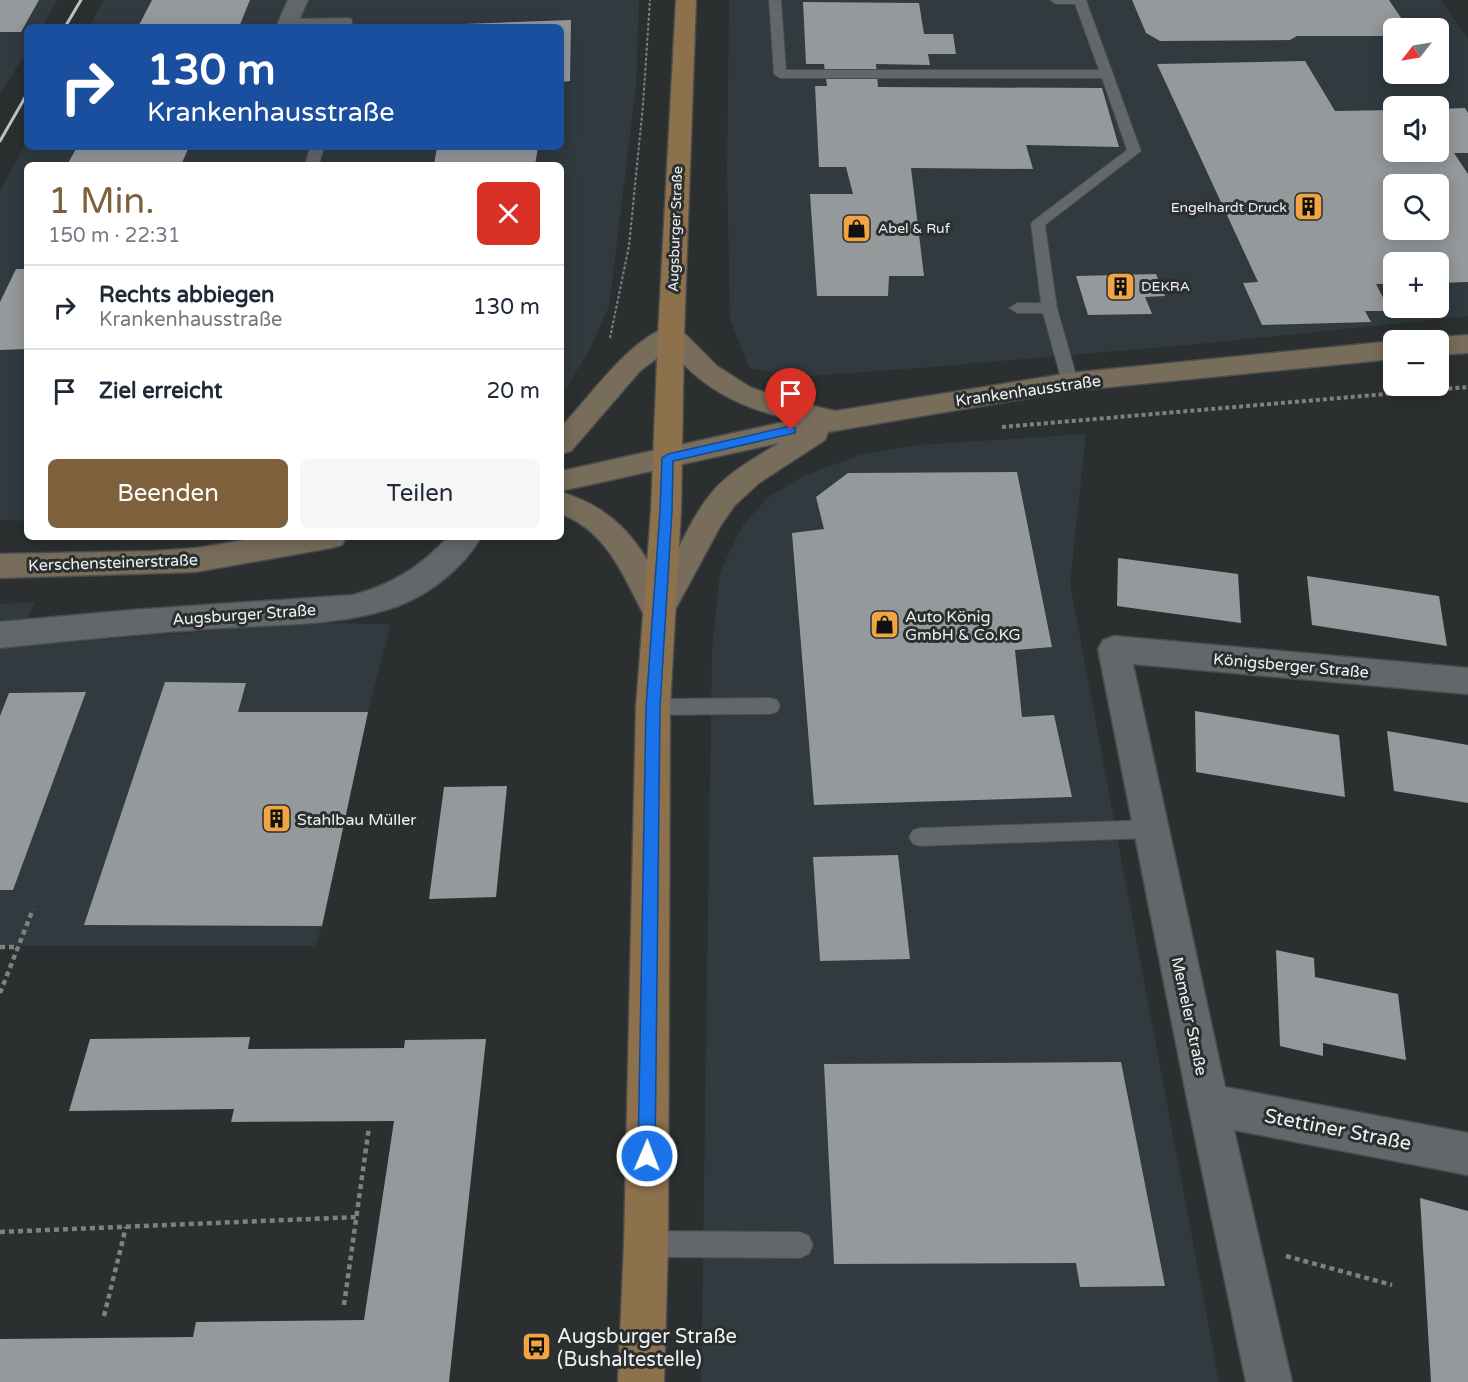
<!DOCTYPE html>
<html lang="de">
<head>
<meta charset="utf-8">
<style>
	:root { --surface:#fff; --page:#f6f6f7; --text:#1f2937; --muted:#747a83; --line:#e0e1e3; --accent:#7e603c }
	body { margin:0; font-family:"Varela Round",sans-serif; background:var(--page); color:var(--text); height:100vh; display:flex; flex-direction:column; font-size:22px; white-space:nowrap }
	* { box-sizing:border-box; margin:0 }
	p { font-size:20px; color:var(--muted) }
	.icon { flex:none; width:33px; height:33px; fill:none; stroke:currentColor; stroke-width:2; stroke-linecap:round; stroke-linejoin:round }
	.map { position:relative; flex:1; overflow:hidden }
	.drawer { position:absolute; left:24px; top:162px; width:540px; height:378px; display:flex; flex-direction:column; background:var(--surface); border-radius:9px; box-shadow:0 3px 15px #0003 }
	.drawer>* { flex:none }
	.hud { position:absolute; left:24px; top:24px; width:540px; height:126px; border-radius:9px; box-shadow:0 3px 15px #0003; background:#1a4fa0; color:#fff; overflow:hidden }
	.needle { width:39px; rotate:239deg }
	.fabs { position:absolute; left:1383px; top:18px; display:grid; gap:12px }
	.fabs a { display:grid; place-items:center; width:66px; height:66px; border-radius:9px; background:var(--surface); box-shadow:0 3px 15px #0003; font-size:30px }
	.pin { position:absolute; display:grid; place-items:center; width:51px; height:51px; color:#fff; margin:-62px -26px; border-radius:50% 50% 50% 0; rotate:-45deg; box-shadow:0 0 6px #0007 }
	.pin .icon { rotate:45deg }
	.me { position:absolute; width:66px; margin:-33px; rotate:1deg; stroke-linejoin:round; filter:drop-shadow(0 0 4px #0008) }
	.turn { display:flex; align-items:center; gap:21px; height:126px; padding:0 24px; font-size:27px }
	.turn .icon { width:78px; height:78px; stroke-width:2.5 }
	.turn b { display:block; font-size:42px; line-height:51px }
	.round { display:grid; place-items:center; flex:none; width:63px; height:63px; border-radius:9px; background:var(--page) }
	.head { display:flex; align-items:center; justify-content:space-between; height:102px; padding:0 24px }
	h1 { font-size:36px; font-weight:600; line-height:45px; color:var(--accent) }
	.button { display:flex; gap:12px; margin-top:auto; padding:12px 24px }
	.button a { flex:1; height:69px; border-radius:9px; background:var(--accent); color:#fff; font-size:24px; font-weight:600; line-height:69px; text-align:center }
	.button a+a { background:var(--page); color:var(--text) }
	ul { padding:0; list-style:none }
	li { display:flex; align-items:center; gap:18px; height:84px; padding:0 24px; border-top:2px solid var(--line) }
	li div { flex:1 }
	li b { display:block; font-size:22px }
	li em { font-style:normal }
	.map>svg:first-child { display:block }
</style>
</head>
<body>
<div class="map">
<svg width="1468" height="1382" viewBox="0 0 1468 1382">
	<rect width="100%" height="100%" fill="#2b2f30"/>
	<path fill="#303a3f" fill-rule="evenodd" d="M0 0H58L42 27H27V51L0 94Z
		M104 0H639L636 88 609 306 588 353 561 396V165H27V521L0 520V191L27 141V147H561V27H89Z
		M729 0H1441L1468 39V316L1209 343 919 368 793 377 749 368 730 319 727 171ZM1394 28H1438V74H1394ZM1394 106H1438V152H1394ZM1394 184H1438V230H1394ZM1394 262H1438V308H1394Z
		M1086 434 1070 584 1219 1382H701L712 648 720 572 743 525 767 498 803 476 860 455 916 445Z
		M35 602 14 647 306 623 391 624 368 712 322 926 315 946H0V604Z"/>
	<path fill="#95999b" fill-rule="evenodd" d="M0 0H39L21 32H0Z
		M152 0H250L239 27H138Z
		M1132 0H1389L1408 28H1394V36H1297L1290 40 1160 41 1146 33Z
		M803 2 919 3 924 34H953L956 54H928L930 65 876 64 878 87 1102 88 1119 147 1026 145 1033 169 911 168 924 276H889L888 296H817L810 194H853L846 167H819L815 86H827L824 64H806Z
		M571 20 570 81 561 82V27H439L438 25Z
		M1305 61 1335 111 1394 110V152H1438V109L1465 108 1468 113V153H1454L1468 174V282L1438 283V262H1394V284H1376L1390 311H1365L1371 322 1262 325 1243 283 1258 282 1157 64ZM1394 184H1438V230H1394Z
		M77 147H189L181 165H67Z
		M437 147H538L535 165H434Z
		M16 269H27V349L0 350V302Z
		M1156 274 1165 296 1145 297 1152 314 1088 315 1076 276Z
		M1017 472 1052 647 1015 650 1022 717 1054 715 1072 797 814 805 792 533 824 529 816 497 848 473Z
		M1118 558 1238 574 1241 623 1117 606Z
		M1307 576 1439 596 1447 646 1312 625Z
		M165 682 246 683 238 712H368L322 926 84 925Z
		M86 692 13 890H0V716L9 693Z
		M1195 711 1339 735 1345 797 1196 772Z
		M1387 731 1468 745V803L1394 791Z
		M507 786 496 897 429 899 444 787Z
		M898 855 910 959 820 961 813 857Z
		M1276 950 1314 958 1315 977 1398 994 1406 1060 1323 1043V1056L1280 1046Z
		M250 1037 248 1049 404 1048 405 1040 486 1039 449 1382H0V1339L193 1337 196 1322 364 1320 394 1121 231 1122 234 1109 69 1111 90 1039Z
		M1121 1062 1165 1286 1080 1287 1076 1263 834 1264 824 1064Z
		M1420 1198 1468 1211V1382H1431Z"/>
	<g fill="none" stroke-linecap="round" stroke-linejoin="round">
		<defs>
			<path id="lane" d="M769 0H781L786 70H1099L1075 4H1056L1050 0H1086L1141 151 1045 225 1057 308 1078 382 1076 386H1064L1062 382 1043 313H1017L1009 308 1017 303H1041L1031 224 1033 221 1127 150 1102 78H780L774 74Z
				M348 18 352 19V25L287 27 281 23 287 19Z
				M310 147H324L319 165H305Z
				M770 698 777 700 780 706 777 712 770 714 653 715 646 713 643 707 646 701 653 699Z
				M1151 820 1158 822 1162 829 1158 836 1151 838 920 846 913 844 909 837 913 830 920 828Z
				M646 1231 800 1232 809 1236 813 1245 809 1254 800 1258 646 1257 637 1253 633 1244 637 1235Z"/>
			<path id="street" d="M288 0H308L296 27H276Z
				M448 537H481C464 567 430 594 398 606 343 626 281 624 223 628 148 633 74 640 0 648V622L131 610 353 595C392 585 421 566 448 537Z
				M1114 636 1468 668V694L1133 664 1225 1087 1468 1133V1175L1234 1130 1292 1382H1246L1188 1104 1098 649 1103 640Z"/>
			<path id="secondary" d="M671 326 680 329 717 366 750 387 781 398 835 411 1070 373 1394 341V359L1070 391 828 432 825 440 759 483 735 505 721 525 669 621 658 624 647 621C625 580 609 532 561 514V492C612 508 636 536 660 583 678 553 691 516 714 490 732 470 757 457 779 443L561 491V471L793 420C739 407 706 391 669 349L640 371 571 451 561 454V427C590 397 630 337 671 326Z
				M1468 335V353L1438 355V340H1428L1438 337Z
				M264 537H346L342 545 331 548 196 572 0 578V554L153 551 196 548Z"/>
			<path id="primary" d="M676 0H696L684 335 681 511 670 707 668 1244 664 1382H618L624 1244 636 707 651 511 658 335Z"/>
		</defs>
		<use href="#lane" stroke="#494b4c" stroke-width="2"/>
		<use href="#street" stroke="#494b4c" stroke-width="3"/>
		<use href="#secondary" stroke="#494b4c" stroke-width="3"/>
		<use href="#primary" stroke="#494b4c" stroke-width="3"/>
		<path stroke="#7e8182" stroke-width="2" stroke-dasharray="3 2" stroke-linecap="butt" d="M610 338 629 246 643 105 650 0"/>
		<path stroke="#7e8182" stroke-width="4" stroke-dasharray="4 3" stroke-linecap="butt" d="M1002 427 1468 387"/>
		<path stroke="#7e8182" stroke-width="4.5" stroke-dasharray="5 4" stroke-linecap="butt" d="M0 947H18
			M0 993 33 909
			M0 1232 357 1217
			M1286 1256 1392 1285
			M344 1305 369 1127
			M104 1316 126 1227"/>
		<use href="#lane" fill="#636769" fill-rule="evenodd"/>
		<use href="#street" fill="#636769" fill-rule="evenodd"/>
		<use href="#secondary" fill="#786c5b" fill-rule="evenodd"/>
		<use href="#primary" fill="#8d704c" fill-rule="evenodd"/>
		<path stroke="#c0c2c3" stroke-width="3" d="M65 27 81 0
			M0 141 27 94"/>
	</g>
	<path fill="#1a73e8" stroke="#114b97" stroke-width="1.5" d="M791 426 795 428V433L673 461 672 511 660 707 655 1156 653 1162 647 1164 641 1162 638 1156 646 707 660 511 662 458 668 454Z"/>
	<defs>
		<symbol id="building-square" viewBox="-11 -11 22 22"><rect x="-9" y="-9" width="18" height="18" rx="4" fill="#f3a442" stroke="#2b2f30"/><path d="M-4-6H4V6H1V3H-1V6H-4ZM-2.5-4.3h1.7v1.8h-1.7ZM.8-4.3h1.7v1.8H.8ZM-2.5-1h1.7V.8h-1.7ZM.8-1h1.7V.8H.8Z" fill="#111"/></symbol>
		<symbol id="shop-square" viewBox="-11 -11 22 22"><rect x="-9" y="-9" width="18" height="18" rx="4" fill="#f3a442" stroke="#2b2f30"/><path d="M-5-2.5h2.3a2.7 3.5 0 0 1 5.4 0H5L5.5 6h-11ZM-1.5-2.5h3a1.5 2.3 0 0 0-3 0Z" fill="#111"/></symbol>
		<symbol id="bus-square" viewBox="-11 -11 22 22"><rect x="-9" y="-9" width="18" height="18" rx="4" fill="#f3a442" stroke="#2b2f30"/><path d="M-5-6H5V4H4V6H2V4H-2V6H-4V4H-5ZM-3.5-4V0h7V-4ZM-3.5 1.2v1.5H-2V1.2ZM2 1.2v1.5H3.5V1.2Z" fill="#111"/></symbol>
	</defs>
	<g fill-rule="evenodd">
		<use href="#building-square" x="1292" y="190" width="33" height="33"/>
		<use href="#shop-square" x="840" y="212" width="33" height="33"/>
		<use href="#building-square" x="1104" y="270" width="33" height="33"/>
		<use href="#shop-square" x="868" y="608" width="33" height="33"/>
		<use href="#building-square" x="260" y="802" width="33" height="33"/>
		<use href="#bus-square" x="520" y="1330" width="33" height="33"/>
	</g>
	<g text-anchor="middle" stroke-width="6" stroke-linejoin="round" paint-order="stroke">
		<g font-size="14" fill="#eff1f2" stroke="#2b2f30" text-anchor="start">
			<text x="1287" y="212" text-anchor="end">Engelhardt Druck</text>
			<text x="878" y="233">Abel &amp; Ruf</text>
			<text x="1141" y="291">DEKRA</text>
		</g>
		<g font-size="14" fill="#eff1f2" stroke="#2b2f30">
			<text transform="translate(675 229) rotate(-88)" y="5">Augsburger Straße</text>
		</g>
		<g font-size="16" fill="#eff1f2" stroke="#2b2f30">
			<text transform="translate(1028 390) rotate(-8)" y="6">Krankenhausstraße</text>
			<text transform="translate(113 562) rotate(-2)" y="6">Kerschensteinerstraße</text>
			<text transform="translate(244 614) rotate(-4)" y="6">Augsburger Straße</text>
			<text transform="translate(1291 665) rotate(5)" y="6">Königsberger Straße</text>
			<text transform="translate(1190 1016) rotate(78)" y="6">Memeler Straße</text>
		</g>
		<g font-size="16" fill="#eff1f2" stroke="#2b2f30" text-anchor="start">
			<text x="905" y="622">Auto König<tspan x="905" dy="18">GmbH &amp; Co.KG</tspan></text>
			<text x="297" y="825">Stahlbau Müller</text>
		</g>
		<g font-size="20" fill="#eff1f2" stroke="#2b2f30">
			<text transform="translate(1338 1129) rotate(11)" y="7">Stettiner Straße</text>
		</g>
		<g font-size="20" fill="#eff1f2" stroke="#2b2f30" text-anchor="start">
			<text x="557" y="1343">Augsburger Straße<tspan x="557" dy="23">(Bushaltestelle)</tspan></text>
		</g>
	</g>
</svg>
<div class="fabs">
<a><svg class="needle" viewBox="-14 -14 28 28"><path d="M0-13l5 13h-10z" fill="#e53935"/><path d="M0 13l5-13h-10z" fill="#747a83"/></svg></a>
<a><svg class="icon" aria-label="sound" viewBox="0 0 24 24"><path d="M4 9h4l5-4v14l-5-4H4zM17 9q2 3 0 6"/></svg></a>
<a><svg class="icon" aria-label="search" viewBox="0 0 24 24"><circle cx="10" cy="10" r="6"/><path d="M15 15l6 6"/></svg></a>
<a>+</a>
<a>−</a>
</div>
<div class="pin" style="left:791px;top:430px;background:#d93025"><svg class="icon" aria-label="arrive" viewBox="0 0 24 24"><path d="M6 21V4h12l-3 4 3 4H6"/></svg></div>
<svg class="me" style="left:647px;top:1156px" viewBox="-20 -20 40 40"><circle r="17" fill="#1a73e8" stroke="#fff" stroke-width="3"/><path d="M0-11L8 9 0 5-8 9z" fill="#fff"/></svg>
<div class="hud">
<div class="turn"><svg class="icon" aria-label="right" viewBox="0 0 24 24"><path d="M7 20v-9h11M14 6l5 5-5 5"/></svg><div><b>130 m</b>Krankenhausstraße</div></div>
</div>
<section class="drawer">
<div class="head"><div><h1>1 Min.</h1><p>150 m · 22:31</p></div><a class="round" style="background:#d93025;color:#fff"><svg class="icon" aria-label="close" viewBox="0 0 24 24"><path d="M6 6l12 12M18 6L6 18"/></svg></a></div>
<ul>
<li><svg class="icon" aria-label="right" viewBox="0 0 24 24"><path d="M7 20v-9h11M14 6l5 5-5 5"/></svg><div><b>Rechts abbiegen</b><p>Krankenhausstraße</p></div><em>130 m</em></li>
<li><svg class="icon" aria-label="arrive" viewBox="0 0 24 24"><path d="M6 21V4h12l-3 4 3 4H6"/></svg><div><b>Ziel erreicht</b></div><em>20 m</em></li>
</ul>
<div class="button"><a>Beenden</a><a>Teilen</a></div>
</section>
</div>
</body>
</html>
